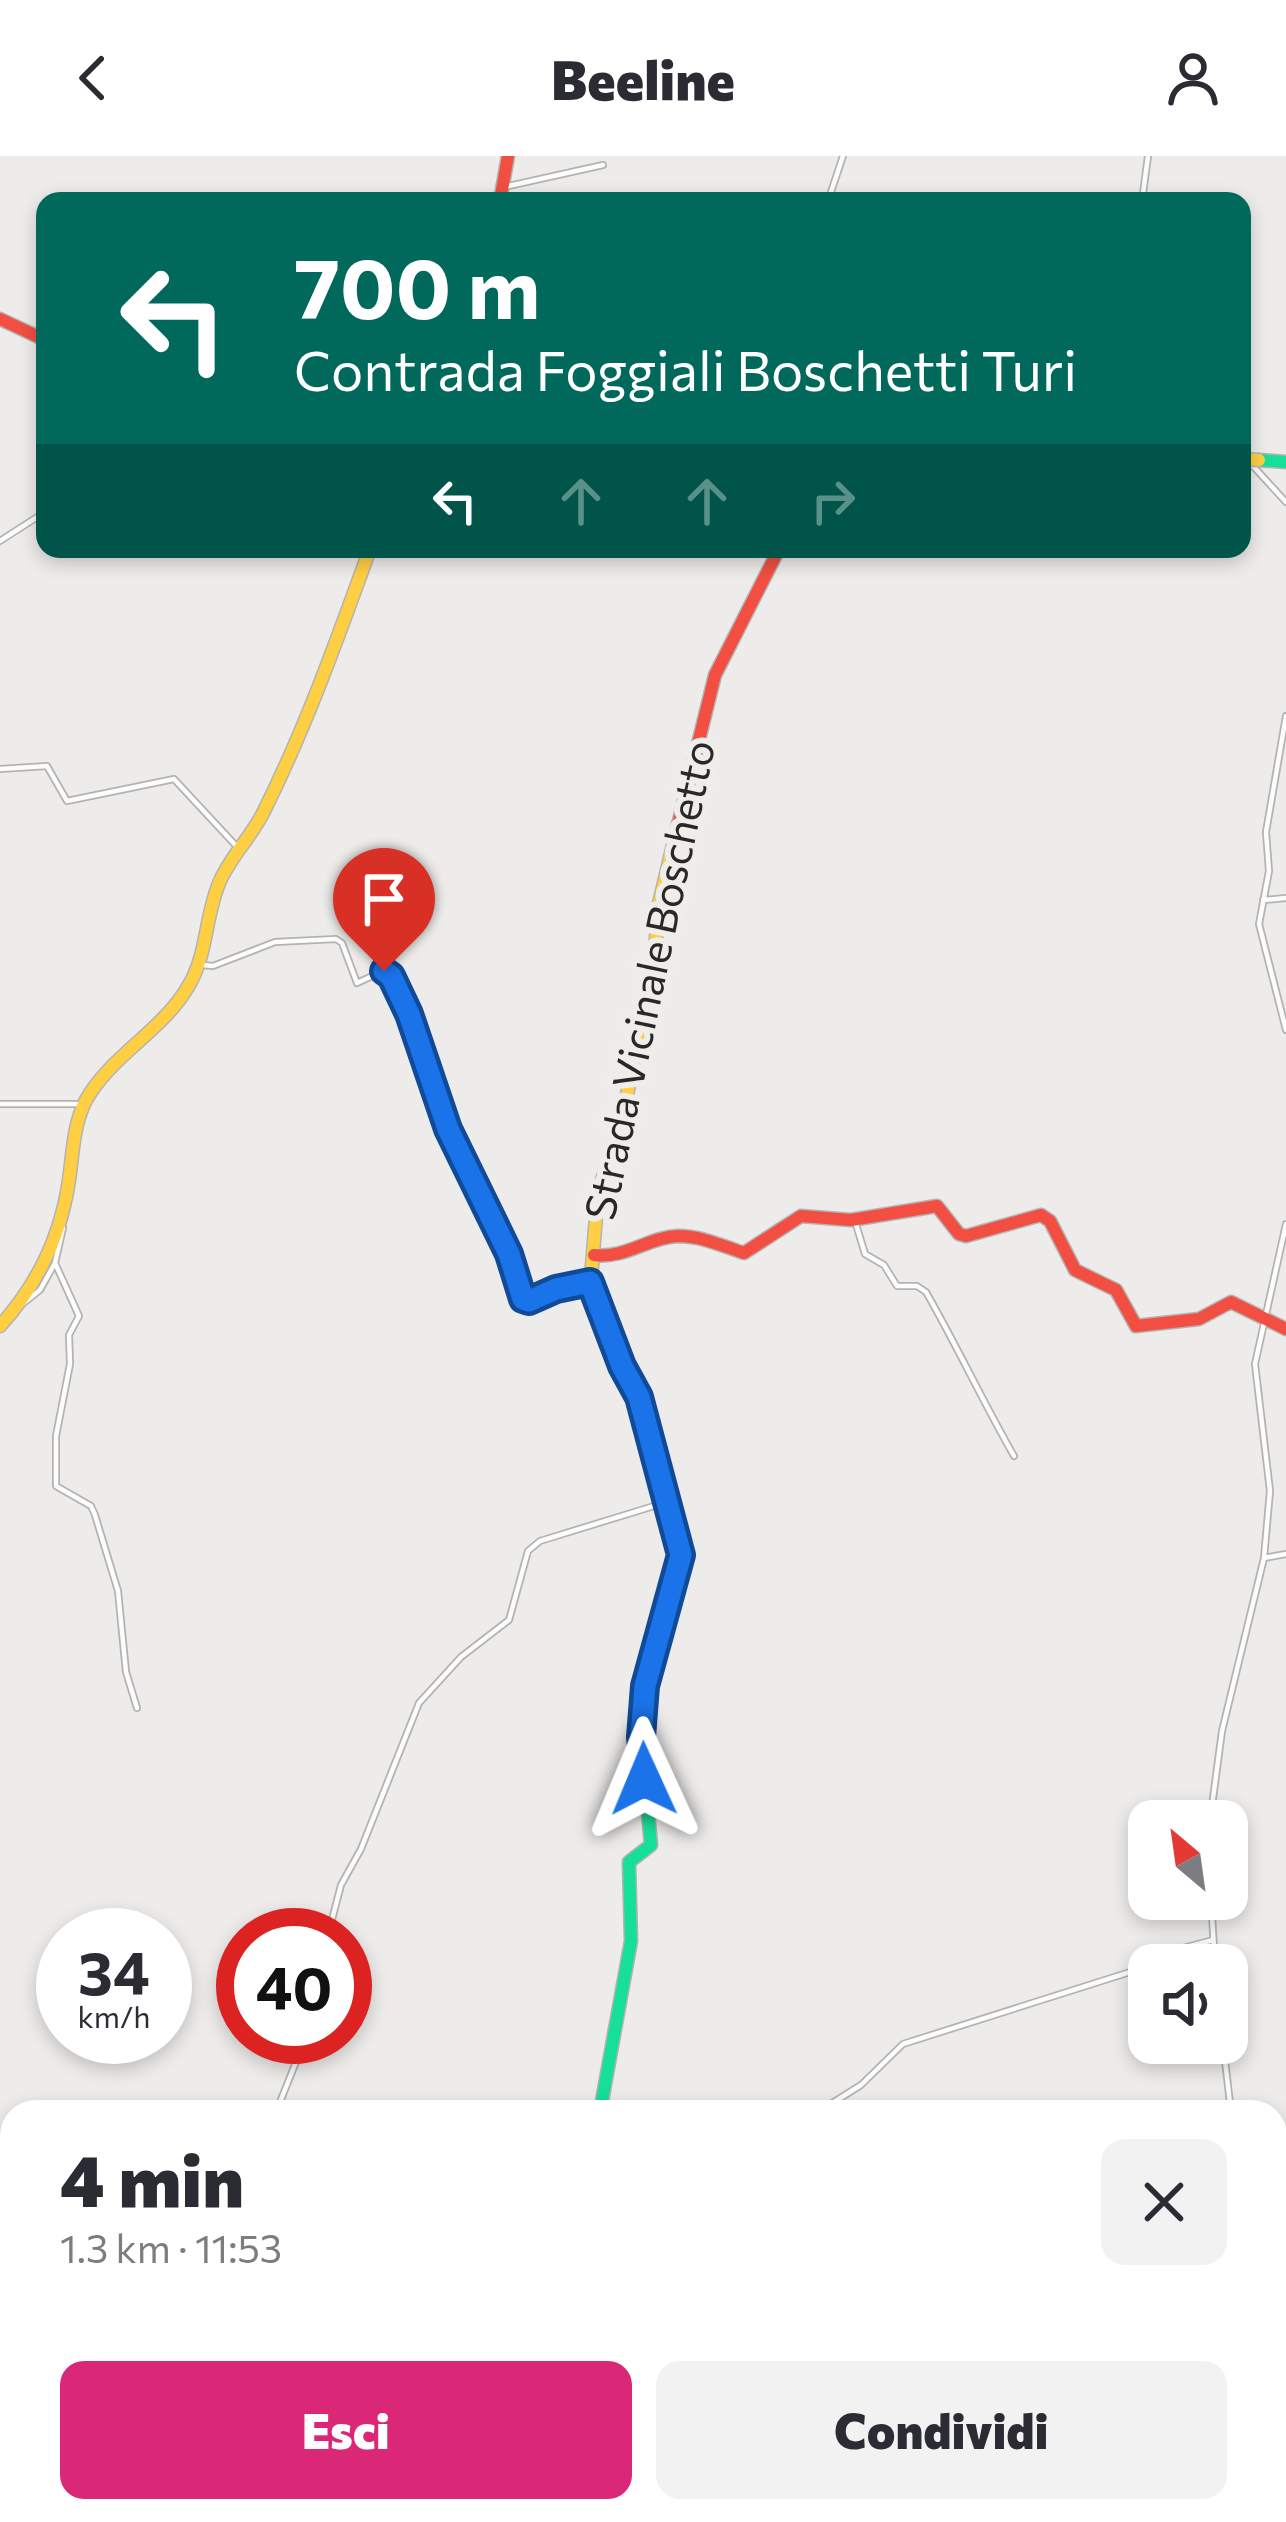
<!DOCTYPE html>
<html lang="it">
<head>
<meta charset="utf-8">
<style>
	:root { --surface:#fff; --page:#f2f2f3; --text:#2b2b33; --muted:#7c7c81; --accent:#db2777 }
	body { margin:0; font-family:Commissioner,sans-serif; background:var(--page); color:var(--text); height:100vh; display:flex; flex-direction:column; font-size:45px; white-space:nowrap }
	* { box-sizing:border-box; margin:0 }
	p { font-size:39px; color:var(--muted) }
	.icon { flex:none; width:66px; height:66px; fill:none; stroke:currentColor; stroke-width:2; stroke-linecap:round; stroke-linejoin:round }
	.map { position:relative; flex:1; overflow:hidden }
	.side { position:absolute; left:0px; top:1944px; width:1287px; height:423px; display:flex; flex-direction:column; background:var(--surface); border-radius:36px 36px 0 0; box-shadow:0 6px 18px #0003 }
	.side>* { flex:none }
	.guide { position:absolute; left:36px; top:36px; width:1215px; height:366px; border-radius:24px; box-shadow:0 6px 18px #0003; background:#00695c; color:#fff; overflow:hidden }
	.needle { width:78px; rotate:331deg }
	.fabs { position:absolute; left:1128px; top:1644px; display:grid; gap:24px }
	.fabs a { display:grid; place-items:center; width:120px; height:120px; border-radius:24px; background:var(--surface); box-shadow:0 6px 18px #0003; font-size:60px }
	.speed { position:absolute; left:36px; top:1752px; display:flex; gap:24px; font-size:60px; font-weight:700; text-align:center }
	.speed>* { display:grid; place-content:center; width:156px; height:156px; border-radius:50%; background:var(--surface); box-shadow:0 6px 18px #0003; line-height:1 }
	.speed small { font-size:30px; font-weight:400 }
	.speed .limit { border:18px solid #d22; background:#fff; color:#111 }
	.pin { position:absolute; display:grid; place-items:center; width:102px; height:102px; color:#fff; margin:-123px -51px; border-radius:50% 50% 50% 0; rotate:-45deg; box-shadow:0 0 12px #0007 }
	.pin .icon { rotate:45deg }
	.me { position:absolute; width:132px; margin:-66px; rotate:359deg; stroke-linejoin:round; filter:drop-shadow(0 0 9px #0008) }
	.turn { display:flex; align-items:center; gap:42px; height:252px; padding:0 60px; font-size:54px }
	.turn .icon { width:156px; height:156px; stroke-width:2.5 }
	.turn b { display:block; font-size:84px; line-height:102px }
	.lanes { display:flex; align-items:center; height:114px; padding:0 60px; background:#0003; justify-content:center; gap:60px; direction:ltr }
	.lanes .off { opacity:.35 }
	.round { display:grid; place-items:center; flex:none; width:126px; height:126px; border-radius:24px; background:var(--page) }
	.summary { display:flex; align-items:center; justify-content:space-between; height:204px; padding:0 60px }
	h1 { font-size:72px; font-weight:800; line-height:90px }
	.button { display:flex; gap:24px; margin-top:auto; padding:24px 60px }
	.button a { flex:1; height:138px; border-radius:24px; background:var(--accent); color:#fff; font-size:48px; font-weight:800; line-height:138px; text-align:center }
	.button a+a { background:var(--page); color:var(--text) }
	header { display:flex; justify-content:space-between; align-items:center; height:156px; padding:0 60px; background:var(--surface); font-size:54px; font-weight:800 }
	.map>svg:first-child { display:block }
</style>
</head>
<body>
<header><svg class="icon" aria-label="back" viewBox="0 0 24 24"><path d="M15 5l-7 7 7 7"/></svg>Beeline<svg class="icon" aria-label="person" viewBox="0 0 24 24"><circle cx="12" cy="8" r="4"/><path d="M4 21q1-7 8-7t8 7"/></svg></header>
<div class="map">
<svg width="1286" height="2366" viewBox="0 0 1286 2366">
	<rect width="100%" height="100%" fill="#eeecea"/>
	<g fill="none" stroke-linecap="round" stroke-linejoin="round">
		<defs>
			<path id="street" d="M504 31 603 9
				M828 45 843 0
				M1142 45 1148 0
				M1242 298 1286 346
				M0 385 45 356
				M1286 560 1266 676 1269 715 1259 768 1286 874
				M0 613 47 610 67 645 174 623 239 693
				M1263 744 1286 742
				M203 809 213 810 275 786 336 783 342 787 357 827 381 816 389 817C415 867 427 921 448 973 473 1030 503 1083 523 1143L529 1145 557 1133 590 1126
				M0 948H77
				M855 1065 865 1098 884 1109 897 1130H917L926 1136C957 1190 983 1246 1014 1300
				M55 1107 63 1072
				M20 1150 40 1134 55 1107 79 1160 69 1179 70 1208 56 1280V1330L91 1350 95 1359 118 1435 126 1516 137 1552
				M1264 1402 1286 1398
				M1210 1665 1222 1575 1264 1402 1270 1335 1255 1208 1286 1068
				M1211 1743 1215 1809
				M328 1779 341 1729 361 1693 419 1547 461 1501 509 1464 528 1395 540 1385 667 1346
				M1151 1809 1179 1793 1213 1784
				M1223 1887 1231 1956
				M276 1956 306 1881
				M818 1956 861 1929 903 1888 1149 1810
				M0 2234 12 2250
				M1275 2314 1286 2310
				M79 2355 83 2366
				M596 2355 598 2366
				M1247 2355 1251 2366
				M421 2366 439 2356 467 2355"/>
			<path id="fast" d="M1259 304 1286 306
				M600 1956 631 1785 629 1706 651 1689 641 1581 645 1530 681 1399 656 1304"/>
			<path id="slow" d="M0 1170C38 1128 61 1080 69 1024 73 997 73 969 86 944 112 898 163 875 189 829 208 797 205 758 220 725 231 700 252 680 264 655 306 571 338 481 370 393
				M656 1304 639 1241 622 1210 591 1122 598 1036 622 964 655 798 658 752 674 685"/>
			<path id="jam" d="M500 45 508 0
				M0 163 45 184
				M674 685 715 519 779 393
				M594 1099C625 1103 649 1081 678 1080 701 1080 723 1090 744 1097L801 1060 851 1064 937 1050 959 1078 966 1080 1041 1059 1050 1065 1075 1114 1116 1134 1136 1170 1199 1163 1231 1146 1286 1173"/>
		</defs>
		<use href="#street" stroke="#b4b3b1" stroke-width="8"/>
		<use href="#fast" stroke="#b4b3b1" stroke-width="15"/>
		<use href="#slow" stroke="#b4b3b1" stroke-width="15"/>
		<use href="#jam" stroke="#b4b3b1" stroke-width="15"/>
		<use href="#street" stroke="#fcfcfc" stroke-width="4.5"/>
		<use href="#fast" stroke="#16e098" stroke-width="12"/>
		<use href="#slow" stroke="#ffcf43" stroke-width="12"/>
		<use href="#jam" stroke="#f24e42" stroke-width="12"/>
		<defs>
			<path id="slow-bridge" d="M1242 303 1259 304"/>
		</defs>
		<use href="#slow-bridge" stroke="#b4b3b1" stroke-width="15" stroke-linecap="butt"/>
		<use href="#slow-bridge" stroke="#ffcf43" stroke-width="12"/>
	</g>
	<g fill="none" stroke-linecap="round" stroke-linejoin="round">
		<defs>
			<path id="route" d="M384 815 391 820 409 858 448 973 509 1098 523 1143 529 1145 556 1133 590 1126 622 1210 639 1241 681 1399 645 1530 641 1581 644 1623"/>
		</defs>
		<use href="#route" stroke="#114b97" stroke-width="30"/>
		<use href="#route" stroke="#1a73e8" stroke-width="21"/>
	</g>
	<g text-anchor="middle" stroke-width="12" stroke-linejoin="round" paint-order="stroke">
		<g font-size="42" fill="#292827" stroke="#efede9">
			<text transform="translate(650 824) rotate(-78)" y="15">Strada Vicinale Boschetto</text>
		</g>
	</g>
</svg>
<div class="fabs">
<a><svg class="needle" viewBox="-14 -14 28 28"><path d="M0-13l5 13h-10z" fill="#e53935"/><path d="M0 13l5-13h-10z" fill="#7c7c81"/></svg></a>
<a><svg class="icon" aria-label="sound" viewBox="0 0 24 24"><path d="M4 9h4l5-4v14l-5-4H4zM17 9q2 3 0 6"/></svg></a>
</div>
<div class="speed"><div>34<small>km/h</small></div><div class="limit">40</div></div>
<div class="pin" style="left:384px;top:815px;background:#d93025"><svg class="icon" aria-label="arrive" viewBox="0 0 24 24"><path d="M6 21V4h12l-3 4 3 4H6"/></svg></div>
<svg class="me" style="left:644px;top:1623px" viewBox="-20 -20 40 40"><path d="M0-17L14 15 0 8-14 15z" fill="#1a73e8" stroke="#fff" stroke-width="4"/></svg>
<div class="guide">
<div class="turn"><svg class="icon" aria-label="left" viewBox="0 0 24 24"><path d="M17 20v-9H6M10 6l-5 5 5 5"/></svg><div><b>700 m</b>Contrada Foggiali Boschetti Turi</div></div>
<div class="lanes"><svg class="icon" aria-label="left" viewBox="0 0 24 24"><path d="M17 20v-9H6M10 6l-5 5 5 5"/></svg><svg class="icon off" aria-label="ahead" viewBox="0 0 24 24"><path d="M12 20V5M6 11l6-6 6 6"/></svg><svg class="icon off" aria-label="ahead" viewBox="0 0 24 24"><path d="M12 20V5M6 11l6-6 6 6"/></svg><svg class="icon off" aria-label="right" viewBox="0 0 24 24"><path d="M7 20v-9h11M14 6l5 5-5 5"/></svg></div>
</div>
<section class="side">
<div class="summary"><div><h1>4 min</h1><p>1.3 km · 11:53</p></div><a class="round"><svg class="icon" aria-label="close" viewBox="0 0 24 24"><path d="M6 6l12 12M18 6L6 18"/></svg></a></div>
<div class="button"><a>Esci</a><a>Condividi</a></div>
</section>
</div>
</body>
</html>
